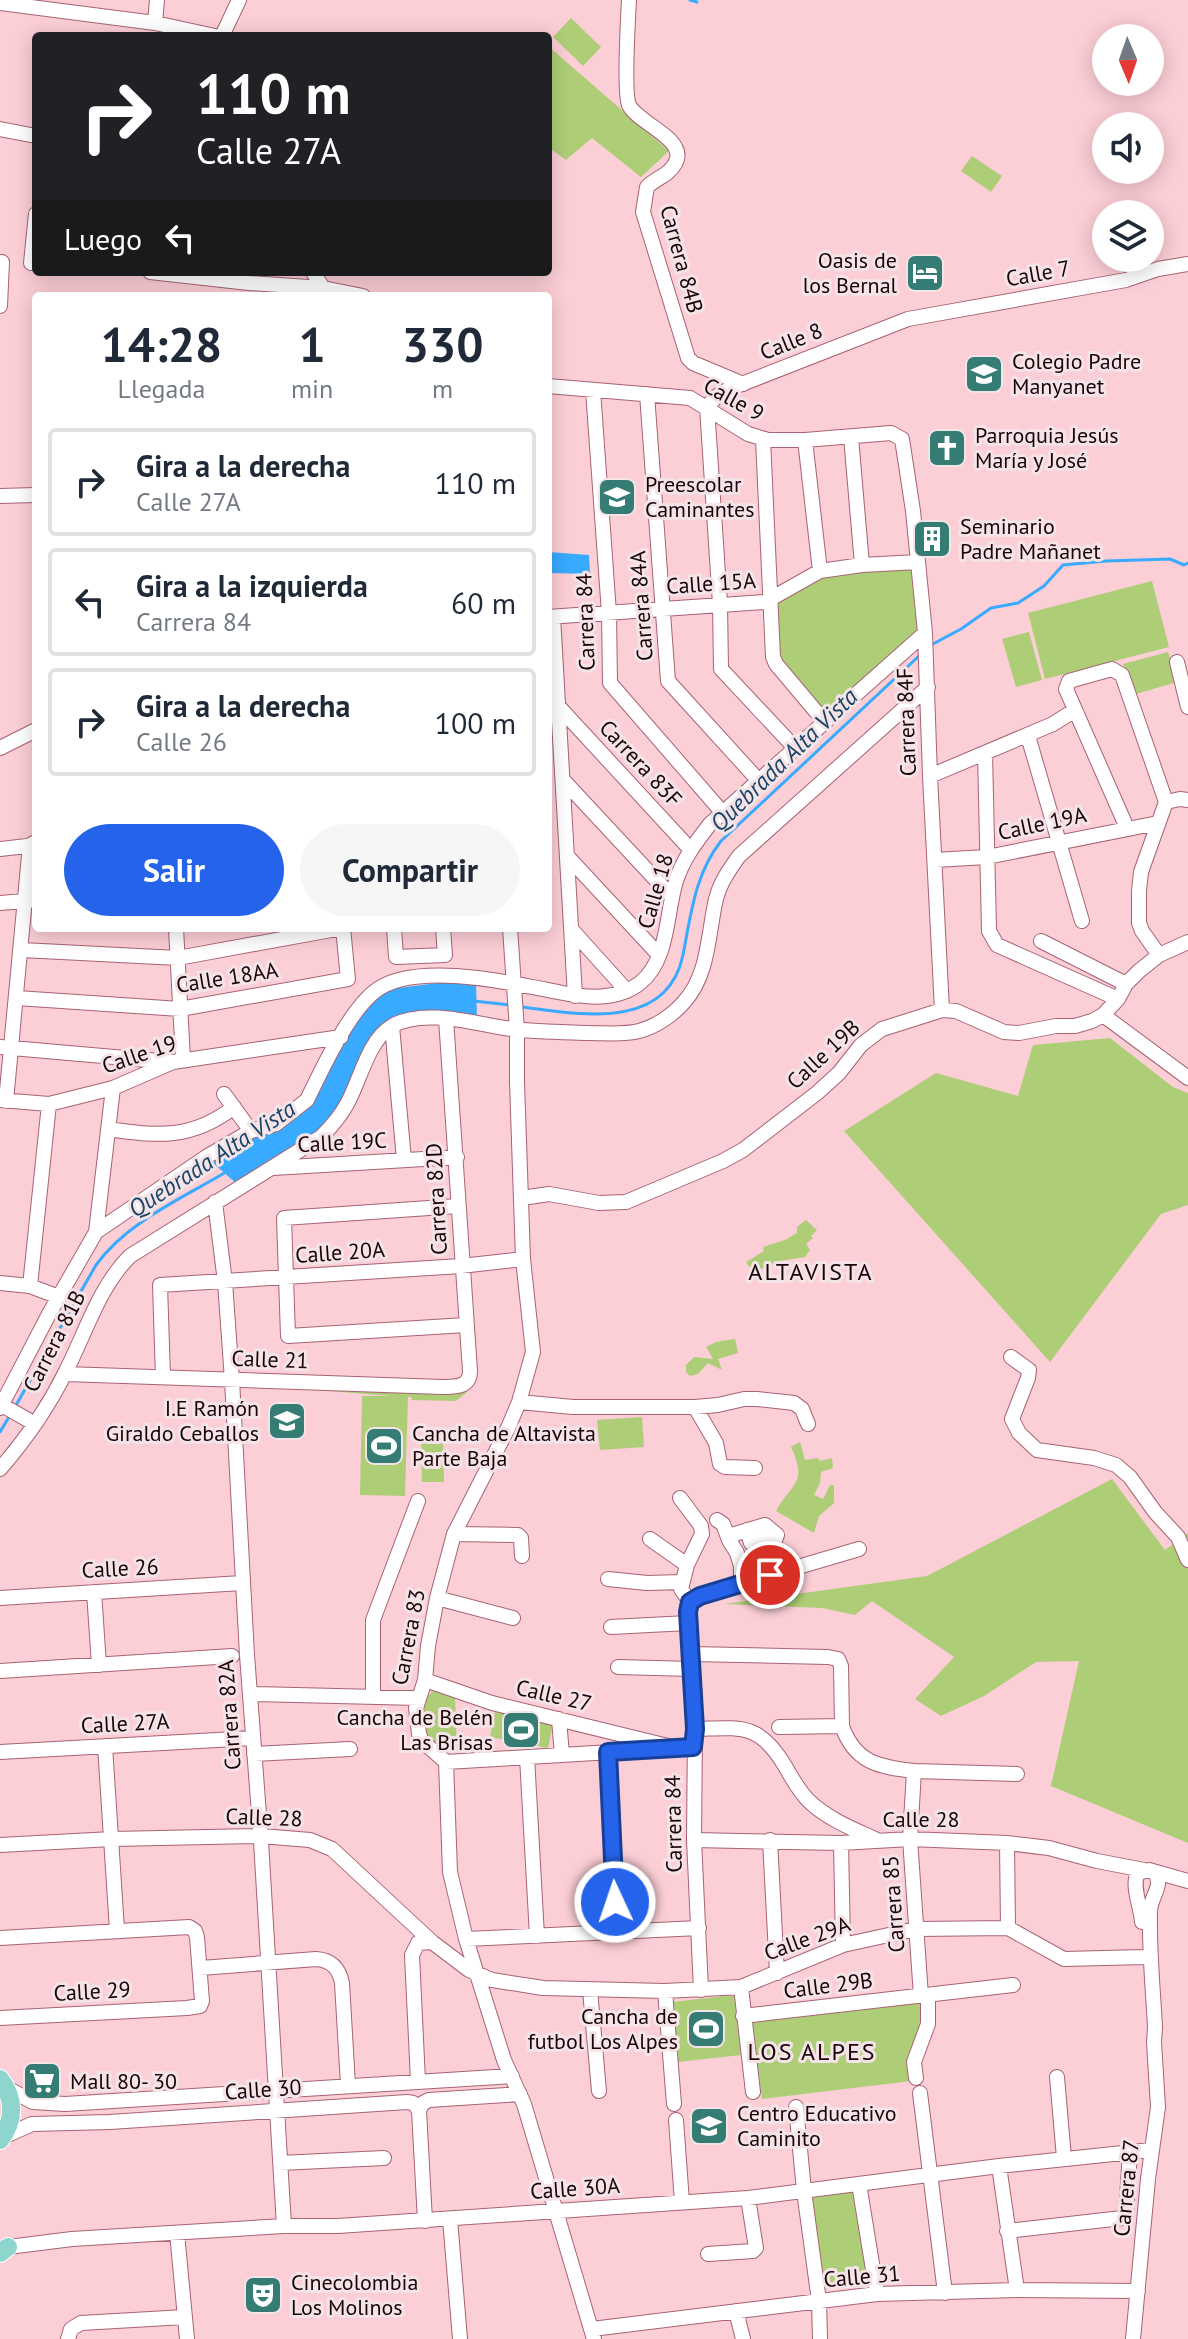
<!DOCTYPE html>
<html lang="es">
<head>
<meta charset="utf-8">
<style>
	:root { --surface:#fff; --page:#f6f6f7; --text:#1f2937; --muted:#747a83; --line:#e0e1e3; --accent:#2563eb }
	body { margin:0; font-family:"PT Sans",sans-serif; background:var(--page); color:var(--text); height:100vh; display:flex; flex-direction:column; font-size:30px; white-space:nowrap }
	* { box-sizing:border-box; margin:0 }
	p { font-size:26px; color:var(--muted) }
	.icon { flex:none; width:44px; height:44px; fill:none; stroke:currentColor; stroke-width:2; stroke-linecap:round; stroke-linejoin:round }
	.map { position:relative; flex:1; overflow:hidden }
	.panel { position:absolute; left:32px; top:292px; width:520px; height:640px; display:flex; flex-direction:column; background:var(--surface); border-radius:8px; box-shadow:0 4px 20px #0003 }
	.panel>* { flex:none }
	.top-card { position:absolute; left:32px; top:32px; width:520px; height:244px; border-radius:8px; box-shadow:0 4px 20px #0003; background:#202124; color:#fff; overflow:hidden }
	.needle { width:52px; rotate:178deg }
	.controls { position:absolute; left:1092px; top:24px; display:grid; gap:16px }
	.controls a { display:grid; place-items:center; width:72px; height:72px; border-radius:50%; background:var(--surface); box-shadow:0 4px 20px #0003; font-size:40px }
	.pin { position:absolute; display:grid; place-items:center; width:68px; height:68px; color:#fff; margin:-34px; border:4px solid #fff; border-radius:50%; box-shadow:0 2px 8px #0007 }
	.me { position:absolute; width:88px; margin:-44px; rotate:357deg; stroke-linejoin:round; filter:drop-shadow(0 0 6px #0008) }
	.turn { display:flex; align-items:center; gap:28px; height:168px; padding:0 32px; font-size:36px }
	.turn .icon { width:104px; height:104px; stroke-width:2.5 }
	.turn b { display:block; font-size:56px; line-height:68px }
	.then { display:flex; align-items:center; height:76px; padding:0 32px; background:#0003; gap:16px; font-size:30px }
	.eta { display:flex; justify-content:space-evenly; align-items:center; height:136px; text-align:center }
	.eta b { font-size:48px; font-weight:600; line-height:56px }
	.button { display:flex; gap:16px; margin-top:auto; padding:16px 32px }
	.button a { flex:1; height:92px; border-radius:48px; background:var(--accent); color:#fff; font-size:32px; font-weight:600; line-height:92px; text-align:center }
	.button a+a { background:var(--page); color:var(--text) }
	ul { padding:0; list-style:none }
	li { display:flex; align-items:center; gap:24px; height:108px; margin:0 16px 12px; padding:0 16px; border:4px solid var(--line); border-radius:8px }
	li div { flex:1 }
	li b { display:block; font-size:30px }
	li em { font-style:normal }
	.map>svg:first-child { display:block }
</style>
</head>
<body>
<div class="map">
<svg width="1188" height="2339" viewBox="0 0 1188 2339">
	<rect width="100%" height="100%" fill="#fcced6"/>
	<path fill="#adce76" d="M571 18 601 47 583 66 553 37Z
		M548 46 669 151 641 177 592 138 566 160 548 147Z
		M972 156 1002 176 991 192 961 171Z
		M914 566 920 631 825 713 778 659 775 604 822 575Z
		M1152 581 1169 647 1045 679 1028 613Z
		M1029 632 1042 680 1016 687 1002 639Z
		M1168 652 1177 682 1136 694 1123 664Z
		M1110 1038 1173 1087 1188 1093V1205L1161 1214 1050 1362 844 1131 936 1073 1018 1096 1033 1045Z
		M806 1220 817 1230 811 1236 813 1238 806 1244 810 1250 805 1257 780 1261 761 1269 764 1278 759 1280 746 1262 764 1251 763 1247 785 1240 797 1233V1227Z
		M735 1339 738 1353 718 1359 722 1370 708 1363 698 1374 690 1376 686 1372V1365L694 1357 713 1359 706 1347 716 1342Z
		M466 1387 467 1392 456 1401 412 1400 411 1397H408L405 1496 360 1495 362 1396H392L328 1391V1388Z
		M642 1417 644 1447 600 1450 597 1420Z
		M421 1441H443L444 1482H422Z
		M800 1442 805 1460 818 1458 820 1461 832 1458 833 1468 821 1472 820 1483 814 1495 823 1499 830 1485H834V1503L819 1516 814 1533 776 1511C792 1482 808 1484 791 1447Z
		M1112 1479 1165 1550 1188 1533V1843L1051 1786 1079 1661 1036 1662 984 1696 941 1716 915 1699 954 1657 872 1601 855 1615 822 1608 724 1604 927 1576Z
		M432 1691 455 1695 457 1749C438 1754 430 1744 424 1727 423 1723 420 1719 420 1714 420 1705 427 1698 432 1691Z
		M495 1712 553 1723 548 1748 490 1737Z
		M734 1995 741 2055 678 2062 672 2002Z
		M922 2000 923 2019 911 2081 762 2099 752 2020Z
		M856 2187 870 2283 826 2289 810 2194Z"/>
	<path fill="#38aaff" d="M548 552 589 555 590 574 548 573Z
		M476 978 477 1022 399 1023 371 1051 339 1118 244 1190 206 1157 276 1124 311 1092 375 991Z"/>
	<g fill="none" stroke-linecap="round" stroke-linejoin="round">
		<path stroke="#38aaff" stroke-width="3" d="M690 0 697 2
			M931 645 961 629 991 608 1018 603 1044 586 1063 565 1106 561 1170 559 1184 565 1188 563
			M474 1001 510 1005
			M522 1007C579 1014 667 1032 683 955 691 914 695 874 721 841L920 655
			M15 1407 96 1265C127 1222 181 1199 226 1172
			M0 1432 9 1417"/>
		<defs>
			<path id="minor" d="M629 0C628 18 624 93 629 105 639 126 702 143 667 173 660 178 653 181 647 187L643 212 688 358 693 363 743 384
				M0 3 155 23 215 36
				M155 23 157 0
				M222 36 239 0
				M0 129 36 136
				M31 263 36 214
				M150 272 249 283 323 288 363 296
				M313 272 323 288
				M0 306 2 262
				M548 386 690 398 748 434 768 440H805L891 433 902 439 913 511 925 633 930 776 942 1010
				M593 390 609 613 610 683 722 812
				M647 394 668 681 758 780
				M707 407 717 396 729 389 908 319 1126 280 1158 269 1188 264
				M707 407 720 604 721 669 795 748
				M851 437 862 565
				M763 439 773 657 776 664 824 721
				M805 440 820 571
				M0 496 36 495
				M548 617 765 602 820 571 862 565 918 562
				M553 617 575 996
				M1177 662 1188 707
				M559 707 690 849
				M1028 736 1082 921
				M0 748 36 730
				M985 753 989 931 997 945 1118 999
				M930 776 1053 724 1075 710
				M564 781 672 897
				M1166 802 1180 799 1188 800
				M1127 828 1066 689 1069 681 1112 669 1122 675 1166 802 1141 872 1139 891V923L1142 931 1159 955
				M0 849 36 845
				M568 857 659 955
				M935 860 987 857 1158 823
				M0 903 36 900
				M176 928 183 1060
				M394 928 396 957 445 955 443 928
				M510 928 517 1030V1082L523 1259 533 1352 519 1402 508 1428 454 1534 437 1598 428 1646 425 1680 416 1708 419 1734 422 1741 446 1762 450 1872 466 1939 504 2060 524 2104 594 2339
				M572 930 627 991
				M1041 941 1126 984
				M22 950 178 958 342 928
				M17 998 180 1009 348 979 343 928
				M1103 1015 1188 1078
				M392 1026 404 1160
				M0 1047 171 1062
				M224 1094 251 1131
				M0 1100 49 1104 113 1088 173 1062 341 1037
				M6 1101 30 845 36 842
				M108 1129C157 1136 192 1140 234 1107
				M273 1168 457 1157
				M522 1198 549 1194 599 1203 626 1202 723 1161 743 1150 817 1093 839 1073 861 1045 882 1029 942 1010 956 1011 1004 1032 1019 1033 1056 1026H1075L1092 1021 1103 1015 1118 999 1126 984 1139 971 1159 955 1188 942
				M215 1202 225 1282 232 1380 247 1655 261 1841 284 2226
				M458 1206 284 1218 288 1336 466 1325
				M96 1232 113 1088
				M0 1283 30 1286 59 1297
				M30 1286 49 1104
				M1011 1357 1029 1370 1028 1378 1012 1419 1019 1433 1037 1450 1094 1458 1116 1465 1130 1477 1155 1512 1178 1537 1188 1560
				M65 1374 442 1387C454 1387 470 1388 470 1371 461 1254 455 1136 446 1019
				M163 1377 160 1285 461 1266 523 1259
				M519 1402 573 1407H695L718 1405 744 1399H757L794 1403 802 1409 808 1424
				M2 1405 35 1424
				M695 1407 716 1443 720 1464 725 1467 755 1468
				M0 1408 49 1314 96 1232 206 1157 251 1131 276 1124 307 1100C322 1069 348 1013 374 992 413 960 512 983 558 992 586 998 617 1001 640 983 669 960 666 913 676 881 683 859 696 842 710 824L925 633
				M0 1469C26 1439 49 1406 66 1371 86 1332 99 1287 130 1256L321 1137C331 1127 340 1117 347 1104 360 1081 368 1040 392 1026 422 1008 473 1023 505 1028 533 1032 562 1032 590 1033 606 1033 623 1035 639 1031 655 1027 673 1015 684 1002 709 975 708 933 716 899 720 883 729 870 739 856L928 687
				M680 1498 701 1526 702 1534 687 1565 681 1589 690 1602 688 1612 695 1729 694 1840 701 1990
				M717 1520 723 1524 729 1540 737 1553 741 1566V1584
				M747 1530 751 1543 760 1538 775 1539
				M454 1534 518 1535 521 1538 522 1556
				M728 1536 765 1525 777 1535 772 1549 763 1550
				M650 1539 687 1565
				M608 1579 647 1583 682 1582
				M94 1592 99 1665
				M0 1598 242 1583
				M437 1598 513 1618
				M690 1602 700 1596 859 1549
				M611 1627 688 1623
				M690 1654 828 1657 838 1659 841 1666 842 1726
				M618 1667 691 1669
				M0 1671 232 1656
				M425 1680 492 1703 676 1748
				M250 1694 419 1698
				M373 1697V1620L418 1501
				M559 1719 562 1755
				M779 1727 842 1726C855 1763 879 1767 914 1771L910 1839 921 1996
				M695 1729C740 1728 759 1722 785 1766 792 1778 799 1792 810 1802 828 1819 853 1829 875 1839
				M105 1746 117 1930
				M0 1752 253 1738
				M608 1752 617 1932
				M254 1754 350 1749
				M527 1757 537 1936
				M446 1762 661 1749
				M914 1771 1017 1774
				M694 1840 841 1843 910 1839 1007 1843 1049 1848 1097 1861 1144 1870
				M770 1840 777 1973
				M841 1843 843 1945
				M1007 1843 1008 1928
				M0 1845 112 1839 261 1836 310 1840 332 1849 432 1942 469 1970 492 1980 543 1988 665 1991 741 1987 843 1945 916 1929 1008 1928 1064 1959 1144 1957
				M1142 1922C1141 1907 1131 1885 1138 1873L1149 1870 1188 1881
				M0 1938 189 1927 195 1931 197 1937 202 2001 200 2006 187 2008 0 2018
				M466 1939 699 1928
				M201 1968 316 1959C331 1960 339 1968 342 1983L348 2085
				M741 1987 753 2092
				M590 1990 599 2091
				M665 1991 674 2104
				M743 2016 1013 1985
				M1057 2077 1064 2158
				M916 2078 914 2062 928 2024V1995
				M418 2081 412 1955 418 1943 432 1942
				M5 2087 33 2102 65 2104 512 2076
				M920 2093 945 2293
				M796 2107 804 2191 819 2301 820 2339
				M419 2110 425 2221
				M419 2110 423 2103 429 2100 520 2094
				M676 2120 682 2202
				M3 2137 32 2124 110 2122 407 2102 413 2103 419 2110
				M280 2163 384 2158
				M999 2166 1017 2290
				M859 2184 877 2294
				M450 2219 460 2339
				M1007 2231 1122 2218 1126 2213 1130 2152
				M177 2233 187 2339
				M0 2248 72 2239 284 2226H338L748 2198 999 2166 1151 2150
				M708 2254 753 2251 756 2248 748 2198
				M736 2311 743 2339
				M592 2329 877 2294 1017 2290 1138 2291
				M68 2339 71 2329 81 2323 185 2317
				M1133 2339 1148 2179 1158 2107 1154 2042 1155 2027C1153 1989 1149 1950 1150 1912 1150 1896 1166 1884 1153 1871"/>
			<path id="major" d="M0 2079C15 2099 15 2120 0 2140
				M0 2253 8 2247"/>
		</defs>
		<use href="#minor" stroke="#a76373" stroke-width="16"/>
		<use href="#major" stroke="#fff" stroke-width="20"/>
		<use href="#minor" stroke="#fff" stroke-width="14"/>
		<use href="#major" stroke="#8ed5ce" stroke-width="18"/>
	</g>
	<g fill="none" stroke-linecap="round" stroke-linejoin="round">
		<defs>
			<path id="route" d="M615 1902 608 1752 693 1747 695 1729 688 1612 690 1602 700 1596 770 1575"/>
		</defs>
		<use href="#route" stroke="#184099" stroke-width="20"/>
		<use href="#route" stroke="#2563eb" stroke-width="14"/>
	</g>
	<defs>
		<symbol id="hotel-square" viewBox="-11 -11 22 22"><rect x="-9" y="-9" width="18" height="18" rx="4" fill="#357c74" stroke="#f4e4e7"/><path d="M-6-4.5h1.5V1H6V5H4.5V3h-9V5H-6ZM-4 0a1.8 1.8 0 1 1 3.6 0ZM.5 0V-2.5h3Q6-2.5 6 0Z" fill="#fff"/></symbol>
		<symbol id="school-square" viewBox="-11 -11 22 22"><rect x="-9" y="-9" width="18" height="18" rx="4" fill="#357c74" stroke="#f4e4e7"/><path d="M0-5L7-2L0 1L-7-2ZM-4 1L0 2.5L4 1V4Q0 6-4 4Z" fill="#fff"/></symbol>
		<symbol id="church-square" viewBox="-11 -11 22 22"><rect x="-9" y="-9" width="18" height="18" rx="4" fill="#357c74" stroke="#f4e4e7"/><path d="M-1.2-6h2.4v3.5h3.3v2.4h-3.3V6h-2.4V-.1h-3.3v-2.4h3.3Z" fill="#fff"/></symbol>
		<symbol id="building-square" viewBox="-11 -11 22 22"><rect x="-9" y="-9" width="18" height="18" rx="4" fill="#357c74" stroke="#f4e4e7"/><path d="M-4-6H4V6H1V3H-1V6H-4ZM-2.5-4.3h1.7v1.8h-1.7ZM.8-4.3h1.7v1.8H.8ZM-2.5-1h1.7V.8h-1.7ZM.8-1h1.7V.8H.8Z" fill="#fff"/></symbol>
		<symbol id="stadium-square" viewBox="-11 -11 22 22"><rect x="-9" y="-9" width="18" height="18" rx="4" fill="#357c74" stroke="#f4e4e7"/><path d="M0-5a6.5 5 0 1 0 0 10a6.5 5 0 1 0 0-10ZM-3.5-1.8h7v3.6h-7Z" fill="#fff"/></symbol>
		<symbol id="supermarket-square" viewBox="-11 -11 22 22"><rect x="-9" y="-9" width="18" height="18" rx="4" fill="#357c74" stroke="#f4e4e7"/><path d="M-6-5.5h2.5l.6 2H6L4.5 2H-2.5L-4.4-4H-6ZM-1.5 3.2a1.3 1.3 0 1 0 .1 0ZM3 3.2a1.3 1.3 0 1 0 .1 0Z" fill="#fff"/></symbol>
		<symbol id="theatre-square" viewBox="-11 -11 22 22"><rect x="-9" y="-9" width="18" height="18" rx="4" fill="#357c74" stroke="#f4e4e7"/><path d="M-5-5.5Q0-4 5-5.5V0Q5 5 0 6Q-5 5-5 0ZM-3.3-2.5H-1v1.5H-3.3ZM1-2.5H3.3v1.5H1ZM-2.8 1Q0 5.5 2.8 1Z" fill="#fff"/></symbol>
	</defs>
	<g fill-rule="evenodd">
		<use href="#hotel-square" x="903" y="251" width="44" height="44"/>
		<use href="#school-square" x="962" y="352" width="44" height="44"/>
		<use href="#church-square" x="925" y="426" width="44" height="44"/>
		<use href="#school-square" x="595" y="475" width="44" height="44"/>
		<use href="#building-square" x="910" y="517" width="44" height="44"/>
		<use href="#school-square" x="265" y="1399" width="44" height="44"/>
		<use href="#stadium-square" x="362" y="1424" width="44" height="44"/>
		<use href="#stadium-square" x="499" y="1708" width="44" height="44"/>
		<use href="#stadium-square" x="684" y="2007" width="44" height="44"/>
		<use href="#supermarket-square" x="20" y="2059" width="44" height="44"/>
		<use href="#school-square" x="687" y="2104" width="44" height="44"/>
		<use href="#theatre-square" x="241" y="2273" width="44" height="44"/>
	</g>
	<g text-anchor="middle" stroke-width="6" stroke-linejoin="round" paint-order="stroke">
		<g font-size="22" fill="#1a0409" stroke="#f4e4e7">
			<text transform="translate(682 259) rotate(75)" y="8">Carrera 84B</text>
			<text transform="translate(1038 273) rotate(-10)" y="8">Calle 7</text>
			<text transform="translate(791 341) rotate(-22)" y="8">Calle 8</text>
			<text transform="translate(734 399) rotate(29)" y="8">Calle 9</text>
			<text transform="translate(711 583) rotate(-4)" y="8">Calle 15A</text>
			<text transform="translate(641 606) rotate(-94)" y="8">Carrera 84A</text>
			<text transform="translate(585 622) rotate(-92)" y="8">Carrera 84</text>
			<text transform="translate(906 722) rotate(-92)" y="8">Carrera 84F</text>
			<text transform="translate(641 763) rotate(47)" y="8">Carrera 83F</text>
			<text transform="translate(1042 823) rotate(-12)" y="8">Calle 19A</text>
			<text transform="translate(655 891) rotate(-74)" y="8">Calle 18</text>
			<text transform="translate(227 977) rotate(-9)" y="8">Calle 18AA</text>
			<text transform="translate(139 1054) rotate(-19)" y="8">Calle 19</text>
			<text transform="translate(823 1054) rotate(-43)" y="8">Calle 19B</text>
			<text transform="translate(342 1142) rotate(-3)" y="8">Calle 19C</text>
			<text transform="translate(436 1199) rotate(-93)" y="8">Carrera 82D</text>
			<text transform="translate(340 1252) rotate(-4)" y="8">Calle 20A</text>
			<text transform="translate(54 1341) rotate(-63)" y="8">Carrera 81B</text>
			<text transform="translate(270 1359) rotate(2)" y="8">Calle 21</text>
			<text transform="translate(120 1568) rotate(-3)" y="8">Calle 26</text>
			<text transform="translate(408 1637) rotate(-79)" y="8">Carrera 83</text>
			<text transform="translate(554 1695) rotate(13)" y="8">Calle 27</text>
			<text transform="translate(229 1715) rotate(-94)" y="8">Carrera 82A</text>
			<text transform="translate(125 1723) rotate(-3)" y="8">Calle 27A</text>
			<text transform="translate(264 1817) rotate(2)" y="8">Calle 28</text>
			<text x="921" y="1827">Calle 28</text>
			<text transform="translate(673 1824) rotate(-91)" y="8">Carrera 84</text>
			<text transform="translate(893 1904) rotate(-94)" y="8">Carrera 85</text>
			<text transform="translate(807 1938) rotate(-20)" y="8">Calle 29A</text>
			<text transform="translate(828 1985) rotate(-7)" y="8">Calle 29B</text>
			<text transform="translate(92 1991) rotate(-3)" y="8">Calle 29</text>
			<text transform="translate(263 2089) rotate(-4)" y="8">Calle 30</text>
			<text transform="translate(575 2188) rotate(-4)" y="8">Calle 30A</text>
			<text transform="translate(1126 2188) rotate(-84)" y="8">Carrera 87</text>
			<text transform="translate(862 2276) rotate(-5)" y="8">Calle 31</text>
		</g>
		<g font-size="22" fill="#1a0409" stroke="#f4e4e7" text-anchor="start">
			<text x="897" y="268" text-anchor="end">Oasis de<tspan x="897" dy="25">los Bernal</tspan></text>
			<text x="1012" y="369">Colegio Padre<tspan x="1012" dy="25">Manyanet</tspan></text>
			<text x="975" y="443">Parroquia Jesús<tspan x="975" dy="25">María y José</tspan></text>
			<text x="645" y="492">Preescolar<tspan x="645" dy="25">Caminantes</tspan></text>
			<text x="960" y="534">Seminario<tspan x="960" dy="25">Padre Mañanet</tspan></text>
			<text x="259" y="1416" text-anchor="end">I.E Ramón<tspan x="259" dy="25">Giraldo Ceballos</tspan></text>
			<text x="412" y="1441">Cancha de Altavista<tspan x="412" dy="25">Parte Baja</tspan></text>
			<text x="493" y="1725" text-anchor="end">Cancha de Belén<tspan x="493" dy="25">Las Brisas</tspan></text>
			<text x="678" y="2024" text-anchor="end">Cancha de<tspan x="678" dy="25">futbol Los Alpes</tspan></text>
			<text x="70" y="2089">Mall 80- 30</text>
			<text x="737" y="2121">Centro Educativo<tspan x="737" dy="25">Caminito</tspan></text>
			<text x="291" y="2290">Cinecolombia<tspan x="291" dy="25">Los Molinos</tspan></text>
		</g>
		<g font-size="24" font-style="italic" fill="#184466" stroke="#f4e4e7">
			<text transform="translate(784 760) rotate(-44)" y="8">Quebrada Alta Vista</text>
			<text transform="translate(212 1159) rotate(-33)" y="8">Quebrada Alta Vista</text>
		</g>
		<g font-size="24" letter-spacing="2" fill="#1a0409" stroke="#f4e4e7">
			<text x="811" y="1280">ALTAVISTA</text>
			<text x="812" y="2060">LOS ALPES</text>
		</g>
	</g>
</svg>
<div class="controls">
<a><svg class="needle" viewBox="-14 -14 28 28"><path d="M0-13l5 13h-10z" fill="#e53935"/><path d="M0 13l5-13h-10z" fill="#747a83"/></svg></a>
<a><svg class="icon" aria-label="sound" viewBox="0 0 24 24"><path d="M4 9h4l5-4v14l-5-4H4zM17 9q2 3 0 6"/></svg></a>
<a><svg class="icon" aria-label="layers" viewBox="0 0 24 24"><path d="M12 4l9 5-9 5-9-5zM3 14l9 5 9-5"/></svg></a>
</div>
<div class="pin" style="left:770px;top:1575px;background:#d93025"><svg class="icon" aria-label="arrive" viewBox="0 0 24 24"><path d="M6 21V4h12l-3 4 3 4H6"/></svg></div>
<svg class="me" style="left:615px;top:1902px" viewBox="-20 -20 40 40"><circle r="17" fill="#2563eb" stroke="#fff" stroke-width="3"/><path d="M0-11L8 9 0 5-8 9z" fill="#fff"/></svg>
<div class="top-card">
<div class="turn"><svg class="icon" aria-label="right" viewBox="0 0 24 24"><path d="M7 20v-9h11M14 6l5 5-5 5"/></svg><div><b>110 m</b>Calle 27A</div></div>
<div class="then">Luego<svg class="icon" aria-label="left" viewBox="0 0 24 24"><path d="M17 20v-9H6M10 6l-5 5 5 5"/></svg></div>
</div>
<section class="panel">
<div class="eta">
<div><b>14:28</b><p>Llegada</p></div>
<div><b>1</b><p>min</p></div>
<div><b>330</b><p>m</p></div>
</div>
<ul>
<li><svg class="icon" aria-label="right" viewBox="0 0 24 24"><path d="M7 20v-9h11M14 6l5 5-5 5"/></svg><div><b>Gira a la derecha</b><p>Calle 27A</p></div><em>110 m</em></li>
<li><svg class="icon" aria-label="left" viewBox="0 0 24 24"><path d="M17 20v-9H6M10 6l-5 5 5 5"/></svg><div><b>Gira a la izquierda</b><p>Carrera 84</p></div><em>60 m</em></li>
<li><svg class="icon" aria-label="right" viewBox="0 0 24 24"><path d="M7 20v-9h11M14 6l5 5-5 5"/></svg><div><b>Gira a la derecha</b><p>Calle 26</p></div><em>100 m</em></li>
</ul>
<div class="button"><a>Salir</a><a>Compartir</a></div>
</section>
</div>
</body>
</html>
